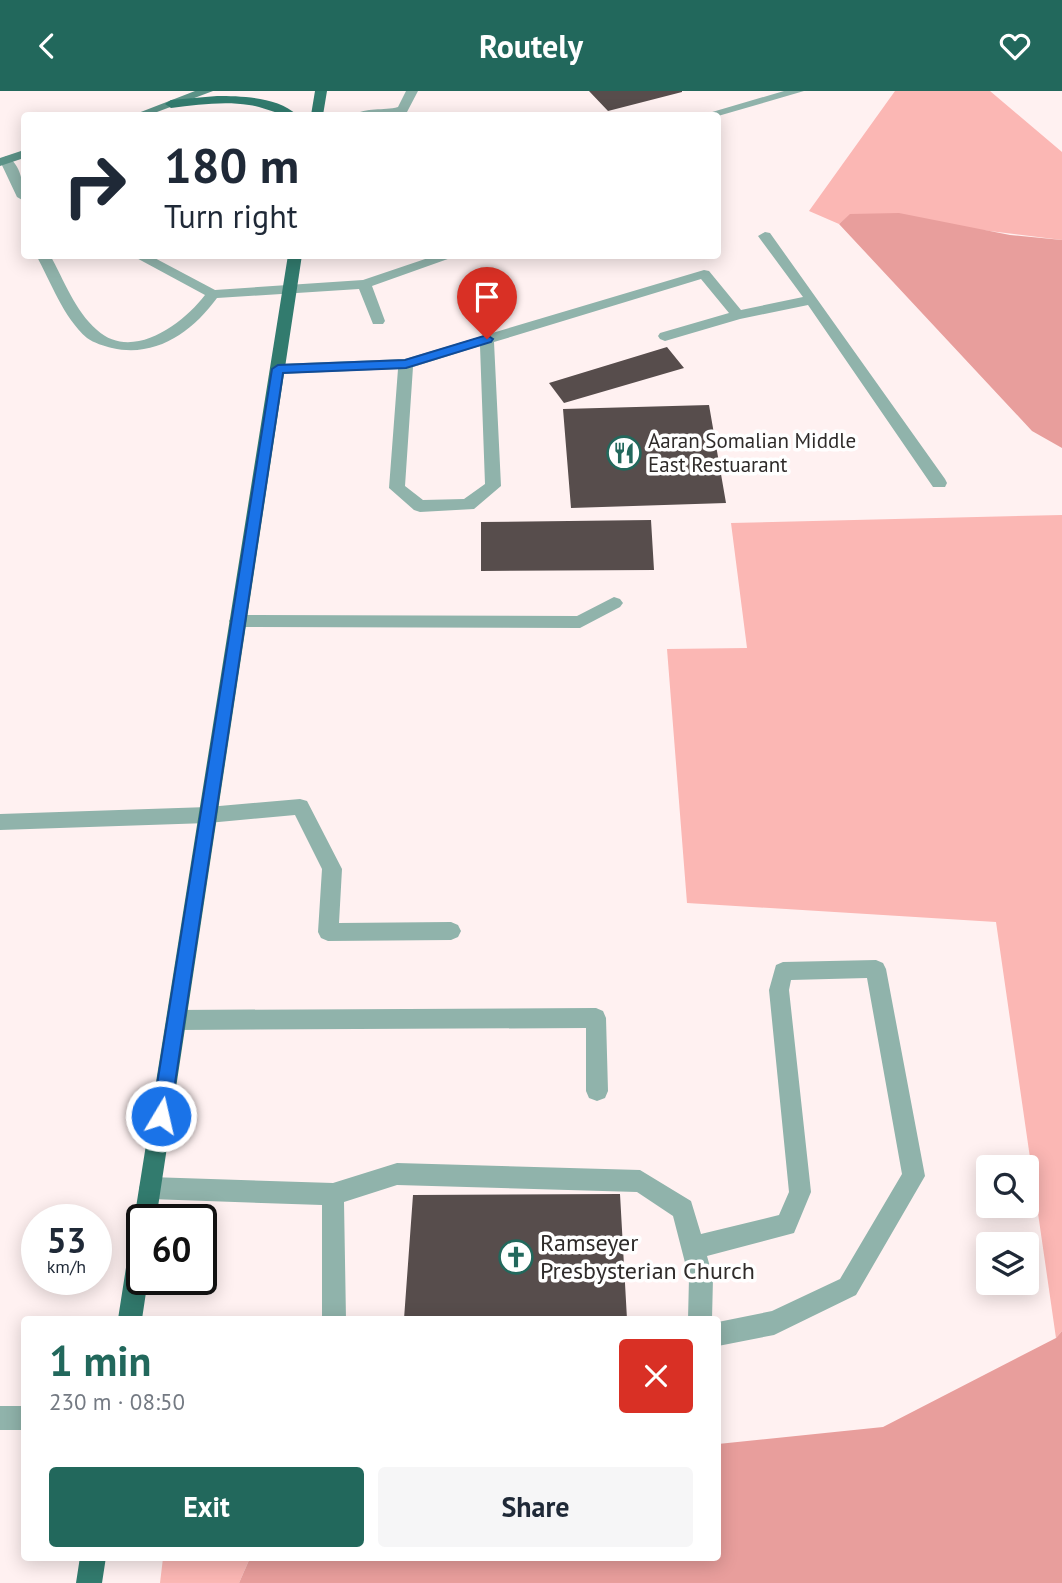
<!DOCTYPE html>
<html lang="en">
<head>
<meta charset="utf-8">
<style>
	:root { --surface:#fff; --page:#f6f6f7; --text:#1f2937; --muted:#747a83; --accent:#22685c }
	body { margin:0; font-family:"PT Sans",sans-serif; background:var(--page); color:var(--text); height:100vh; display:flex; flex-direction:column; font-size:26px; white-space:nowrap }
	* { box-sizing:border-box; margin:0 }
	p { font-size:23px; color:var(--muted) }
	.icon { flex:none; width:38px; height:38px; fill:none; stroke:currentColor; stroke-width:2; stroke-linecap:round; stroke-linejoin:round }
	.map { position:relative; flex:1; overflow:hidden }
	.details { position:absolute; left:21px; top:1225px; width:700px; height:245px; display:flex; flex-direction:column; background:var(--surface); border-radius:7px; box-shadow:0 4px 18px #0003 }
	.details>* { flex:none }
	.top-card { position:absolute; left:21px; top:21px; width:700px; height:147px; border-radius:7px; box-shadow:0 4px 18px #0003; background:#fff; color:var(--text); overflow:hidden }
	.fabs { position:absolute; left:976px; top:1064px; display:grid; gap:14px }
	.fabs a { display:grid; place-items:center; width:63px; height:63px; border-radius:7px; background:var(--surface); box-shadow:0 4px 18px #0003; font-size:35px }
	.speed { position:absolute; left:21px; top:1113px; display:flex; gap:14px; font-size:35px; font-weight:700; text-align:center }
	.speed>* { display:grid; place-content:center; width:91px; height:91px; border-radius:50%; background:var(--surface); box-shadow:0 4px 18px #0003; line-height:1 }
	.speed small { font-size:18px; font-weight:400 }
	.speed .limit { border:4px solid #111; border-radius:10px; background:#fff; color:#111 }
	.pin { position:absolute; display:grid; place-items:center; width:60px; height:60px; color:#fff; margin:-72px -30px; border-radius:50% 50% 50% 0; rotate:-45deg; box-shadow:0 0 7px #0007 }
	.pin .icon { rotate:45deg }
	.me { position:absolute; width:77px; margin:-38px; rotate:9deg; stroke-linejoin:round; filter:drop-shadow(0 0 5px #0008) }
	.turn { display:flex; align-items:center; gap:24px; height:147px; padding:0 28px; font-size:32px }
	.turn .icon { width:91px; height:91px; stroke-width:2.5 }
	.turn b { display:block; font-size:49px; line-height:60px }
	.round { display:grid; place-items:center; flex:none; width:74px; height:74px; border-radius:7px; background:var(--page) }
	.headline { display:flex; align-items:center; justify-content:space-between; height:119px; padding:0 28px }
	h1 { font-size:42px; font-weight:700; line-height:52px; color:var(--accent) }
	.primary-button { display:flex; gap:14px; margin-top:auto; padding:14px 28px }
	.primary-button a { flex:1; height:80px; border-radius:7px; background:var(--accent); color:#fff; font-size:28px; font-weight:700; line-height:80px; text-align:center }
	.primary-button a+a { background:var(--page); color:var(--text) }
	header { display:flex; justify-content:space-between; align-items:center; height:91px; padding:0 28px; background:var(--accent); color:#fff; font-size:32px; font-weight:700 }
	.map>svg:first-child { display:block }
</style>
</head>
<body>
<header><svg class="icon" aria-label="back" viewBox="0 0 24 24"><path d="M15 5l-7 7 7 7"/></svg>Routely<svg class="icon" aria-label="heart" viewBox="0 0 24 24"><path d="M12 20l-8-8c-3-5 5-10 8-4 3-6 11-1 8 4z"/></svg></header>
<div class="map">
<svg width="1062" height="1492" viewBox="0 0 1062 1492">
	<rect width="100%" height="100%" fill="#fff1f1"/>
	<path fill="#fbb7b4" d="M895 0H990L1062 61V149L851 123 839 133 809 120Z
		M1062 424V1240L1056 1247 996 831 687 812 667 558 747 557 731 432Z
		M163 1467H250L239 1492H160Z"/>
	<path fill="#e89e9c" d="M899 122 1010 144 1062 149V357L1032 340 839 133 850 123Z
		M1062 1240V1492H239L250 1467 718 1466V1353L883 1336 1056 1247Z"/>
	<path fill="#574d4c" d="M589 0H682V1L608 20Z
		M667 256 684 277 564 312 549 292Z
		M709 314 726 412 571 417 563 318Z
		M651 429 654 479 481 480V431Z
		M620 1103 627 1228H404L413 1104Z"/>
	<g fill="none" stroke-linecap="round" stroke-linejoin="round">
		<path fill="#90b3ab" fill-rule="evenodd" d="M406 0H418L407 21 396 24H354C365 16 384 20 398 16Z
			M784 0H804L718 25 702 24Z
			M6 65C21 72 24 95 24 110L17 106 0 70Z
			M765 141 770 142 945 388 947 392 945 396H933L808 214 740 228 665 250 660 248 658 245 660 242 729 222 701 188 494 251 501 395 474 418 420 421 414 419 389 397 398 278 278 283 271 278 278 273 405 268 704 179 709 180 741 219 803 206 758 145ZM480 255 485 393 464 408 423 409 405 395 413 276Z
			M36 164H50C64 189 75 220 97 239 132 271 183 233 205 204L131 164H149L215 199 363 189 437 164H459L372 195 385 230 383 233H373L359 198 217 207C192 241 156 267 112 257 104 255 94 252 87 247 63 226 51 191 36 164Z
			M614 506 620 508 623 512 620 516 580 537 238 536 232 535 229 530 232 525 238 524 577 525Z
			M300 708 307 710 342 778 339 832 451 831 458 834 461 840 458 846 451 849 328 850 321 847 318 841 322 778 295 724 208 732 0 739V723L208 716Z
			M876 869 883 872 886 878 925 1085 856 1204 774 1244 718 1255V1231L772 1220 840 1188 902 1083 867 887 791 889 789 899 811 1101 794 1142 707 1165 713 1187 712 1228H688L689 1187 673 1125 637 1101 397 1094 344 1111 346 1228H322V1114L150 1108 142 1105 139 1097 142 1089 150 1086 333 1092 397 1072 640 1079 691 1110 701 1143 779 1124 789 1101 769 899 776 874 783 871Z
			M596 917 603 920 606 927 608 1000 605 1007 597 1010 589 1007 586 1000V937L176 939 169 936 166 929 169 922 176 919Z
			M0 1315H24V1339H0Z"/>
		<path fill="#5c9287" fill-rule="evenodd" d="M195 0H213L149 24H133Z
			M24 59V67L0 75V67Z"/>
		<path fill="#327b6e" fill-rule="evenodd" d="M315 0H327L323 24H311Z
			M217 5C242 5 278 6 297 24 280 26 266 16 249 14 223 10 197 14 171 17L165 13 171 9Z
			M288 164H302L156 1129H142V1139L137 1137 134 1129Z
			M142 1140V1188H148L142 1228H118L130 1151 134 1143Z
			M80 1466H106L102 1492H76Z"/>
	</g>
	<path fill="#1a73e8" stroke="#114b97" stroke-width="2" d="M487 244 493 248 491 251 406 277 283 282 170 1025 168 1031 161 1033 155 1031 152 1025 272 278 278 274 405 269Z"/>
	<defs>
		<symbol id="restaurant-ring" viewBox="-11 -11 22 22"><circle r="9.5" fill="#fff" stroke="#22685c" stroke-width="1.5"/><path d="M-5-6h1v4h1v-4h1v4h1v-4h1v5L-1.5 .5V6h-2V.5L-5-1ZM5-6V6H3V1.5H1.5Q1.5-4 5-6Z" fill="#22685c"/></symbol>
		<symbol id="church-ring" viewBox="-11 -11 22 22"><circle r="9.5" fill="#fff" stroke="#22685c" stroke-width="1.5"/><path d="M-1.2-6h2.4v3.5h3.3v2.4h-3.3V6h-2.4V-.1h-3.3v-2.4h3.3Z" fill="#22685c"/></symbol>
	</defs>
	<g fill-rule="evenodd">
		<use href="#restaurant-ring" x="605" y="343" width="38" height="38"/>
		<use href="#church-ring" x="497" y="1147" width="38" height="38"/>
	</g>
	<g text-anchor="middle" stroke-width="7" stroke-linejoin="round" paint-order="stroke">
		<g font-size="21" fill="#2f2b2a" stroke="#fff" text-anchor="start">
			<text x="648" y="357">Aaran Somalian Middle<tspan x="648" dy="24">East Restuarant</tspan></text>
		</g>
		<g font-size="24" fill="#2f2b2a" stroke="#fff" text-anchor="start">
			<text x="540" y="1160">Ramseyer<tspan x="540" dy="28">Presbysterian Church</tspan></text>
		</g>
	</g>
</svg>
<div class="fabs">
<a><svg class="icon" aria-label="search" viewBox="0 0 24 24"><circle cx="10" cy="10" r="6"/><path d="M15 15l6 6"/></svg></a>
<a><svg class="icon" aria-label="layers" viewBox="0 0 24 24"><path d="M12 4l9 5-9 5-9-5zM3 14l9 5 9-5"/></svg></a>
</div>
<div class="speed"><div>53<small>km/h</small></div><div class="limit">60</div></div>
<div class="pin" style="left:487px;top:248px;background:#d93025"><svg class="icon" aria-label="arrive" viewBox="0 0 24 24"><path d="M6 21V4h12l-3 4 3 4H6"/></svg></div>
<svg class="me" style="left:161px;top:1025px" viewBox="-20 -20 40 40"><circle r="17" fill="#1a73e8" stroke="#fff" stroke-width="3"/><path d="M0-11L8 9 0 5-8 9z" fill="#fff"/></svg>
<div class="top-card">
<div class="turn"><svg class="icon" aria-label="right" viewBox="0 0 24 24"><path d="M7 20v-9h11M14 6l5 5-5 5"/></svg><div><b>180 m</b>Turn right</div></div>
</div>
<section class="details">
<div class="headline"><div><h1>1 min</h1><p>230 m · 08:50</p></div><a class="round" style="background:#d93025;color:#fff"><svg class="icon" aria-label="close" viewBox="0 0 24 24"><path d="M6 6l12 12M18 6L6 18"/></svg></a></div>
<div class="primary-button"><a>Exit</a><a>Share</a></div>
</section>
</div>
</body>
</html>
